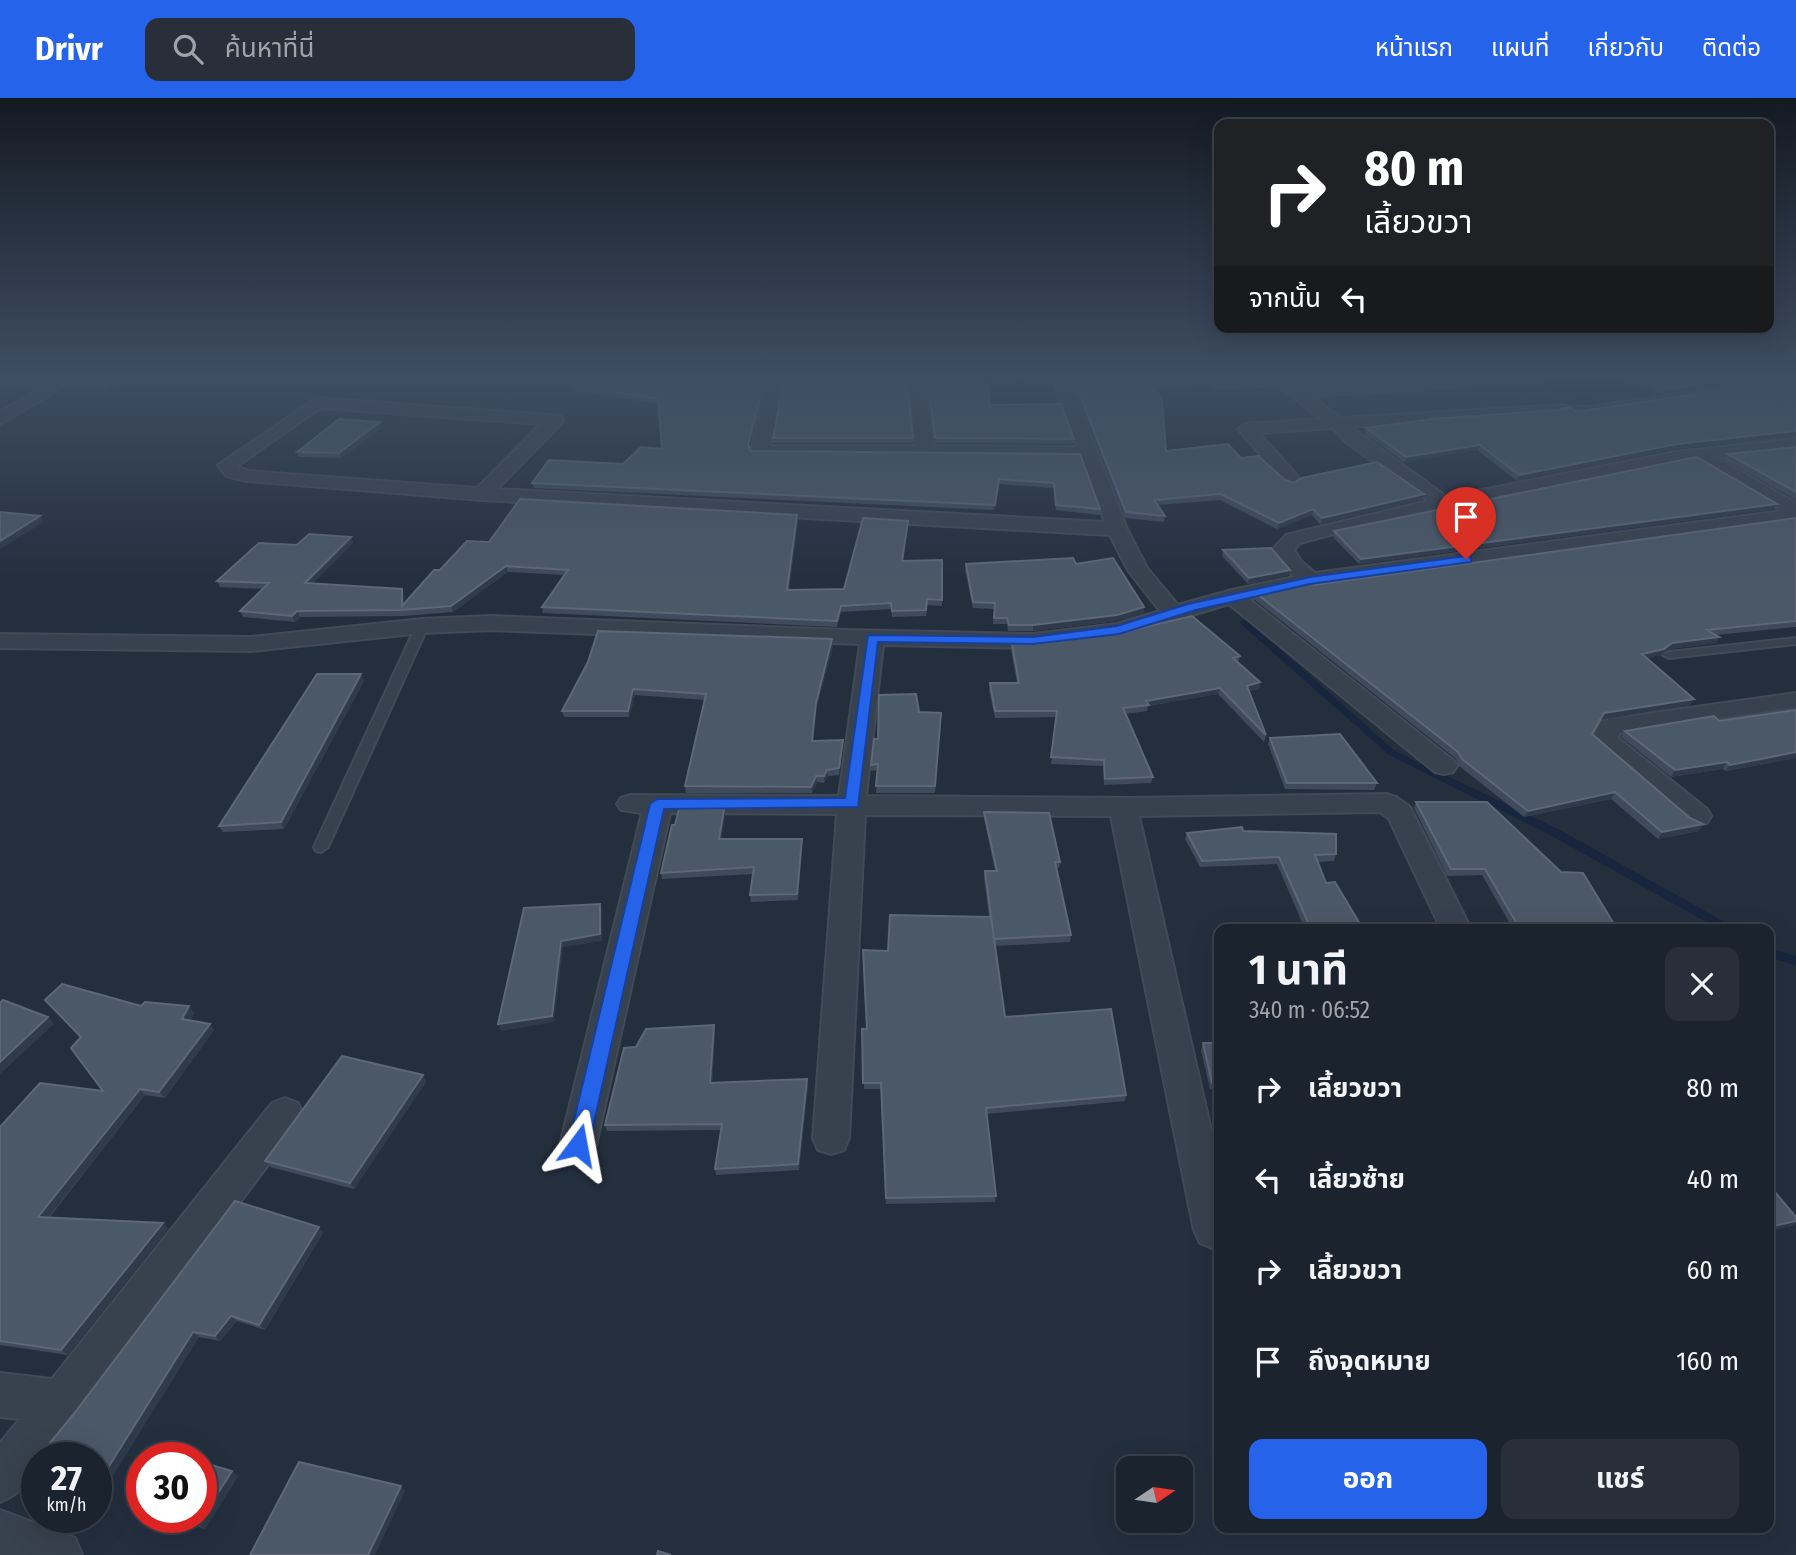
<!DOCTYPE html>
<html lang="th">
<head>
<meta charset="utf-8">
<style>
	:root { --surface:#1b232e; --page:#282f3a; --text:#f1f3f6; --muted:#a0a4aa; --line:#39404a; --accent:#2563eb }
	body { margin:0; font-family:"Fira Sans Condensed","Noto Sans Thai",sans-serif; background:var(--page); color:var(--text); height:100vh; display:flex; flex-direction:column; font-size:26px; white-space:nowrap }
	* { box-sizing:border-box; margin:0 }
	p { font-size:23px; color:var(--muted) }
	.icon { flex:none; width:38px; height:38px; fill:none; stroke:currentColor; stroke-width:2; stroke-linecap:round; stroke-linejoin:round }
	.map { position:relative; flex:1; overflow:hidden }
	.panel { position:absolute; left:1214px; top:826px; width:560px; height:609px; display:flex; flex-direction:column; background:var(--surface); border-radius:14px; box-shadow:0 7px 28px #0002,0 0 0 2px var(--line) }
	.panel>* { flex:none }
	.hud { position:absolute; left:1214px; top:21px; width:560px; height:214px; border-radius:14px; box-shadow:0 7px 28px #0002,0 0 0 2px var(--line); background:#202124; color:#fff; overflow:hidden }
	.needle { width:46px; rotate:77deg }
	.fabs { position:absolute; left:1116px; top:1358px; display:grid; gap:14px }
	.fabs a { display:grid; place-items:center; width:77px; height:77px; border-radius:14px; background:var(--surface); box-shadow:0 7px 28px #0002,0 0 0 2px var(--line); font-size:35px }
	.speed { position:absolute; left:21px; top:1344px; display:flex; gap:14px; font-size:35px; font-weight:700; text-align:center }
	.speed>* { display:grid; place-content:center; width:91px; height:91px; border-radius:50%; background:var(--surface); box-shadow:0 7px 28px #0002,0 0 0 2px var(--line); line-height:1 }
	.speed small { font-size:18px; font-weight:400 }
	.speed .limit { border:10px solid #d22; background:#fff; color:#111 }
	.pin { position:absolute; display:grid; place-items:center; width:60px; height:60px; color:#fff; margin:-72px -30px; border-radius:50% 50% 50% 0; rotate:-45deg; box-shadow:0 0 7px #0007 }
	.pin .icon { rotate:45deg }
	.me { position:absolute; width:77px; margin:-38px; rotate:13deg; stroke-linejoin:round; filter:drop-shadow(0 0 5px #0008) }
	.turn { display:flex; align-items:center; gap:24px; height:147px; padding:0 35px; font-size:32px }
	.turn .icon { width:91px; height:91px; stroke-width:2.5 }
	.turn b { display:block; font-size:49px; line-height:60px }
	.then { display:flex; align-items:center; height:66px; padding:0 35px; background:#0003; gap:14px; font-size:26px }
	.round { display:grid; place-items:center; flex:none; width:74px; height:74px; border-radius:14px; background:var(--page) }
	.head { display:flex; align-items:center; justify-content:space-between; height:119px; padding:0 35px }
	h1 { font-size:42px; font-weight:700; line-height:52px }
	.primary-button { display:flex; gap:14px; margin-top:auto; padding:14px 35px }
	.primary-button a { flex:1; height:80px; border-radius:14px; background:var(--accent); color:#fff; font-size:28px; font-weight:700; line-height:80px; text-align:center }
	.primary-button a+a { background:var(--page); color:var(--text) }
	ul { padding:0; list-style:none }
	li { display:flex; align-items:center; gap:21px; height:91px; padding:0 35px }
	li div { flex:1 }
	li b { display:block; font-size:26px }
	li em { font-style:normal }
	header { display:flex; align-items:center; gap:42px; box-sizing:border-box; height:98px; padding:0 35px; background:var(--accent); color:#fff }
	header strong { font-size:33px }
	nav { display:flex; gap:38px; margin-inline-start:auto; font-size:24px }
	.search { width:490px; height:63px; background:var(--page); display:flex; align-items:center; gap:18px; box-sizing:border-box; padding:0 24px; border-radius:14px; color:var(--muted); font-size:26px }
	.map>svg:first-child { display:block }
</style>
</head>
<body>
<header>
<strong>Drivr</strong>
<div class="search"><svg class="icon" aria-label="search" viewBox="0 0 24 24"><circle cx="10" cy="10" r="6"/><path d="M15 15l6 6"/></svg>ค้นหาที่นี่</div>
<nav><a>หน้าแรก</a><a>แผนที่</a><a>เกี่ยวกับ</a><a>ติดต่อ</a></nav>
</header>
<div class="map">
<svg width="1796" height="1457" viewBox="0 0 1796 1457">
	<rect width="100%" height="100%" fill="#242f3e"/>
	<path fill="#17263c" d="M1533 277H1613L1634 292C1592 304 1565 312 1533 277Z"/>
	<g fill="none" stroke-linecap="round" stroke-linejoin="round">
		<path fill="#17263c" fill-rule="evenodd" d="M1244 521 1247 522 1395 653 1560 732 1732 828 1734 831H1719L1552 738 1389 657 1241 526 1240 524Z
			M1769 850 1796 858V868L1769 859Z"/>
		<defs>
			<path id="service" d="M1796 279V283L1591 313 1557 312 1553 310 1557 308 1591 309Z
				M422 525 428 528 328 749 321 754 316 753 314 749 416 528Z
				M1796 540V546L1669 560 1663 557 1669 554Z"/>
			<path id="minor" d="M64 277H83L0 326V314Z
				M208 277H226L214 285 209 283 206 280Z
				M768 277H784L770 348H916L908 277H924L933 348 1077 349 1051 277H1067L1127 431 1147 470 1178 507 1232 492 1294 479 1286 471 1273 451 1286 437 1428 403 1346 344 1333 330 1259 335 1301 382 1292 388 1286 386 1238 331 1246 326 1321 321 1278 287 1217 290 1215 287 1223 282 1281 277 1300 289 1467 278 1475 283 1467 288 1312 298 1340 320 1563 307 1565 310 1557 315 1351 329 1447 399 1675 354 1796 341V351L1717 360 1796 405V423L1310 488 1249 501 1453 662 1457 668 1453 674 1444 676 1435 674 1229 506 1119 539 1033 550 883 547 866 698 1131 700 1386 696 1396 699 1410 709 1471 831H1441L1389 721 1380 714 1139 718 1220 1071V1148L1214 1151 1200 1145 1194 1132 1111 718 865 717 849 1040 844 1052 831 1056 818 1052 813 1040 837 716 670 715 596 1047 591 1059 578 1064 565 1059 560 1047 642 715 621 712 617 706 621 700 631 697 839 698 860 546 491 532 422 535 252 553 0 550V536L252 539 422 521 491 518 845 532 1033 536 1117 526 1160 513 1128 472 1110 437 482 402 247 383 226 378 218 367 317 300 561 318 563 322 561 326 497 391 1105 424 1081 359 754 357 751 353ZM320 310 541 326 477 390 248 373 237 368ZM1695 362 1782 413 1315 475 1301 463 1294 452 1300 445 1352 431Z
				M1796 595V609L1620 635 1618 640 1707 711 1711 718 1707 725 1697 727 1687 725 1591 642 1601 624 1610 621Z
				M285 1000 298 1005 303 1016 298 1027 78 1320 46 1360H37C37 1381 19 1396 0 1404V1345L20 1321 0 1319V1275L52 1281 272 1005Z
				M0 1412 75 1440 82 1457H0Z"/>
		</defs>
		<use href="#service" stroke="#414a57" stroke-width="4"/>
		<use href="#minor" stroke="#414a57" stroke-width="4"/>
		<use href="#service" fill="#38414e" fill-rule="evenodd"/>
		<use href="#minor" fill="#38414e" fill-rule="evenodd"/>
	</g>
	<path fill="#3f4b5c" d="M0 277H59L34 291 0 290Z
		M77 277H144L108 293 63 292 61 287Z
		M604 277H767L749 349 751 353 1080 356 1100 411V417L1056 412 1054 390 999 386 994 412 534 390 532 385 623 366 662 351 658 306 572 292 571 287Z
		M927 277 987 278 990 307 1074 341 1073 346 935 345Z
		M1070 277H1257L1191 284 1192 285 1191 290 1156 292 1166 353 1241 360 1293 385 1424 396 1422 402 1320 426 1312 417 1277 431 1220 402 1158 407 1165 418 1164 424 1125 420Z
		M1286 277H1408L1317 285 1307 279 1294 281Z
		M1621 277H1793L1662 296Z
		M1796 281V339L1674 351 1517 383 1477 352 1404 364 1365 336 1366 330 1576 314Z
		M381 330 341 360 299 359 297 354Z
		M773 340H913V345H773Z
		M1796 349V402L1725 362 1728 356Z
		M1777 406 1774 411 1359 466 1333 439 1334 433Z
		M1796 420V529L1715 537 1719 539 1716 545 1669 551 1661 557 1647 560 1690 607 1600 622 1592 636 1699 733 1658 741 1611 701 1524 719 1459 668 1455 660 1255 502 1257 496 1314 487Z
		M798 422 789 492 844 491 908 428 903 463 942 462V508L927 507 926 518 892 519 891 511 841 514 837 529 543 515 542 509 564 477 508 474 453 514 404 518 300 519 295 524 243 519 240 513 263 491 220 489 217 483 297 447 351 439 353 445 313 485 402 491 404 497V505L440 472 489 444Z
		M1223 452 1290 472 1289 477 1248 486 1222 458Z
		M966 466H1076L1144 509 1143 516 1116 523 1033 533H1008L1007 526H993L994 511 973 510 965 472Z
		M832 541 833 548 816 611 813 643 843 648 839 677 828 678 824 685 817 684 812 695H686L685 688 705 602 635 597 629 619H564L562 613 588 564Z
		M1012 546 1240 558 1238 564 1260 584 1259 591 1249 593 1266 637 1264 644 1218 596 1148 608 1147 613 1125 616 1153 679 1151 685 1104 687 1103 668 1051 666 1057 619 995 620 989 592 990 585H1017L1011 552Z
		M364 583 284 731 223 734 219 728Z
		M1796 612V660L1726 673 1723 671 1671 679 1621 639 1625 633 1719 623Z
		M919 614 941 615 935 695H876L877 672 871 673V667L878 641Z
		M1270 640 1377 685 1374 692 1285 691 1268 646Z
		M1416 704 1617 831H1513L1482 777 1447 778 1414 710Z
		M984 714 1060 764 1059 770H1056L1071 837 1070 844 995 848 1005 919 1126 997 1125 1003 986 1016 996 1098 995 1104 886 1106 881 991H864L862 931H867L888 853 989 819 984 780 985 773H995L984 720Z
		M725 718 721 741 802 748 798 802 751 804 750 797 753 776 662 781 661 775Z
		M1243 733 1336 756 1334 763 1318 764 1326 785 1363 831H1305L1277 766 1200 769 1185 741 1187 735Z
		M45 902 141 908 194 915 190 923 214 932 165 1000 145 997 49 1120 163 1125 168 1131 68 1257 0 1247V1029L103 993 81 939Z
		M714 927 715 934 712 985 808 988 799 1072 716 1077 715 1071 721 1032 607 1033 605 1027 636 949Z
		M1203 945H1220V992L1210 991 1201 952Z
		M423 977 426 984 354 1091 270 1069 265 1063Z
		M323 1135 265 1232 237 1223 220 1243 199 1239 113 1377 96 1374V1360H37L34 1358 40 1357 73 1317Z
		M238 1378 205 1431 172 1419H201Z"/>
	<path fill="#2f3b4b" d="M48 277H59L34 291 32 286Z
		M130 277H144L108 293 106 288Z
		M766 277H767L748 352V347Z
		M1209 277H1257L1185 284 1186 279Z
		M1295 277H1308L1307 279 1294 281Z
		M1356 277H1408L1317 285 1318 280Z
		M1761 277H1793L1662 296 1665 291Z
		M380 324 381 330 341 360 339 355Z
		M1796 333V338L1674 351 1517 383 1519 377 1677 346Z
		M1480 347 1477 352 1404 364 1406 359Z
		M1424 396 1422 402 1320 426 1322 420Z
		M1777 406 1774 411 1359 466 1361 461Z
		M1313 411 1312 417 1277 431 1279 425Z
		M797 417 798 422 788 498 787 492Z
		M40 418 44 424 0 451V443Z
		M351 439 353 445 307 491 305 485Z
		M506 468 508 474 453 514 451 508Z
		M1290 472 1289 477 1248 486 1249 480Z
		M402 491 404 497V514L402 508Z
		M841 508V514L837 529V523Z
		M1144 509 1143 516 1116 523 1033 533V527Z
		M297 513 300 519 295 524 292 518Z
		M1719 539 1716 545 1669 551 1661 557 1639 562 1642 556 1672 545Z
		M832 541 833 548 816 611 812 650V643L816 605Z
		M361 576 364 583 284 731 281 724Z
		M1260 584 1259 591 1246 594 1247 588Z
		M1220 590 1218 596 1148 608 1146 603Z
		M633 591 635 597 629 619 628 613Z
		M1694 601 1690 607 1600 622 1604 615Z
		M843 642V648L839 677V670Z
		M1796 654V660L1726 673 1730 667Z
		M1727 664 1723 671 1671 679 1675 672Z
		M827 672 828 678 824 685V678Z
		M816 678 817 684 812 695 811 689Z
		M1615 694 1611 701 1524 719 1528 713Z
		M724 711 725 718 720 747 719 741Z
		M1703 726 1699 733 1658 741 1662 734Z
		M802 741V748L798 802 797 796Z
		M600 806 602 813V843L563 849 554 924 501 933 498 926 561 843Z
		M189 908 194 915 187 928 182 921Z
		M48 919 54 926 0 976V964Z
		M210 926 214 932 165 1000 159 994Z
		M714 927 715 934 712 992 710 985Z
		M423 977 426 984 354 1091 350 1085Z
		M807 981 808 988 799 1072 798 1066Z
		M140 991 145 997 44 1125 38 1119Z
		M1796 1123V1125L1792 1128 1769 1133V1129Z
		M163 1125 168 1131 68 1257 61 1252Z
		M319 1129 323 1135 265 1232 259 1227Z
		M231 1218 237 1223 220 1243 215 1238Z
		M193 1234 199 1239 113 1377 106 1373Z
		M232 1373 238 1378 205 1431 198 1426Z
		M401 1388 405 1393 375 1457H368Z"/>
	<path fill="#4b5868" stroke="#5c6777" stroke-width="2" d="M0 277H48L32 286 0 285Z
		M77 277H130L106 288 61 287Z
		M604 277H766L748 347 751 353 1080 356 1100 411 1056 407 1054 385 999 381 995 407 532 385 549 362 623 366 641 349 662 351 658 301 571 287Z
		M785 277H906L913 340H773Z
		M927 277 987 278 990 307 1061 306 1074 341 935 340Z
		M1072 277H1209L1186 279 1192 285 1152 287 1162 301 1166 353 1228 346 1241 360 1258 358 1285 382 1293 385 1302 380 1377 364 1424 396 1322 420 1313 411 1279 425 1221 396 1154 402 1165 418 1126 414Z
		M1313 277H1356L1318 280Z
		M1634 277H1761L1665 291Z
		M1796 281V333L1677 346 1519 377 1480 347 1406 359 1366 330 1432 321 1559 312 1564 310H1572L1576 314Z
		M339 321 380 324 339 355 297 354Z
		M1796 349V394L1728 356Z
		M1697 359 1777 406 1361 461 1334 433Z
		M520 401 797 417 787 492 844 491 863 420 908 423 902 463 942 462V502L927 501 926 512 892 513 891 505 841 508 837 523 542 509 568 472 506 468 451 508 401 512 297 513 292 518 240 513 269 485 217 483 259 445 297 447 309 436 351 439 305 485 402 491V508L434 472H440L467 443 489 444Z
		M0 414 40 418 0 443Z
		M1796 420V523L1707 532 1719 539 1672 545 1664 551 1642 556 1694 601 1604 615 1592 636 1690 720 1703 726 1662 734 1615 694 1528 713 1462 661 1458 654 1257 496 1312 485 1314 487Z
		M1271 450 1290 472 1249 480 1223 452Z
		M1073 460 1076 466 1113 460 1144 509 1117 517 1033 527H1009L1007 520H994L995 505 973 504 966 466Z
		M1192 518 1240 558 1233 560 1260 584 1247 588 1266 637 1220 590 1146 603 1149 607 1123 610 1153 679 1105 681 1104 662 1051 659 1057 613H995L990 585H1019L1012 546H1034L1120 535Z
		M598 533 832 541 816 605 812 643 843 642 839 670 827 672 824 678H816L811 689 685 688 706 596 633 591 628 613H562L588 564Z
		M317 576H361L281 724 219 728Z
		M916 596 919 614 941 615 935 688H876L878 666 871 667 874 641H878L879 597Z
		M1796 612V654L1730 667 1727 664 1675 672 1625 633 1714 618 1719 623Z
		M1340 636 1377 685H1287L1270 640Z
		M1416 704H1487L1561 774 1583 775 1617 831H1520L1485 771H1451Z
		M679 711H724L719 741H802L797 796 750 797 754 769 661 775 672 727H675Z
		M984 714 1049 715 1060 764H1055L1071 837 994 841 985 773H997Z
		M1242 729 1243 733 1336 736V756L1315 757 1326 785 1335 784 1363 831H1311L1279 759 1202 763 1187 735Z
		M600 806V836L561 843 552 918 498 926 524 810Z
		M890 817 991 819 1005 919 1111 911 1126 997 986 1010 996 1098 886 1100 881 985H863L862 931H867L863 852 888 853Z
		M62 886 141 908 145 904 189 908 182 921 210 926 159 994 140 991 38 1119 163 1125 61 1252 0 1243V1029L40 985 103 993 71 950 81 939 45 902Z
		M3 902 48 919 0 964V905Z
		M714 927 710 985 807 981 798 1066 715 1071 722 1026 605 1027 624 950 636 949 646 931Z
		M1203 945H1220V985H1212Z
		M342 958 423 977 350 1085 265 1063Z
		M1769 1087 1796 1119V1123L1769 1129Z
		M235 1103 319 1129 259 1227 231 1218 215 1238 193 1234 106 1373 96 1371V1360H42L34 1358 40 1357 73 1317Z
		M201 1364 232 1373 198 1426 178 1419H201Z
		M299 1364 401 1388 368 1457H250Z
		M658 1453 671 1457H657Z"/>
	<linearGradient id="sky" x2="0" y2="1"><stop stop-color="#141a22"/><stop offset="0.58" stop-color="#3f4d63"/><stop offset="1" stop-color="#3f4d63" stop-opacity="0"/></linearGradient>
	<rect width="1796" height="481" fill="url(#sky)"/>
	<path fill="#2563eb" stroke="#184099" stroke-width="2" d="M1466 458 1471 459V464L1310 486 1196 512 1119 536 1033 546 878 544 858 709 664 711 589 1047 586 1054 578 1056 571 1054 568 1047 650 706 657 701 845 700 868 537 1033 539 1117 528 1188 506 1310 479Z"/>
</svg>
<div class="fabs">
<a><svg class="needle" viewBox="-14 -14 28 28"><path d="M0-13l5 13h-10z" fill="#e53935"/><path d="M0 13l5-13h-10z" fill="#a0a4aa"/></svg></a>
</div>
<div class="speed"><div>27<small>km/h</small></div><div class="limit">30</div></div>
<div class="pin" style="left:1466px;top:461px;background:#d93025"><svg class="icon" aria-label="arrive" viewBox="0 0 24 24"><path d="M6 21V4h12l-3 4 3 4H6"/></svg></div>
<svg class="me" style="left:578px;top:1047px" viewBox="-20 -20 40 40"><path d="M0-17L14 15 0 8-14 15z" fill="#2563eb" stroke="#fff" stroke-width="4"/></svg>
<div class="hud">
<div class="turn"><svg class="icon" aria-label="right" viewBox="0 0 24 24"><path d="M7 20v-9h11M14 6l5 5-5 5"/></svg><div><b>80 m</b>เลี้ยวขวา</div></div>
<div class="then">จากนั้น<svg class="icon" aria-label="left" viewBox="0 0 24 24"><path d="M17 20v-9H6M10 6l-5 5 5 5"/></svg></div>
</div>
<section class="panel">
<div class="head"><div><h1>1 นาที</h1><p>340 m · 06:52</p></div><a class="round"><svg class="icon" aria-label="close" viewBox="0 0 24 24"><path d="M6 6l12 12M18 6L6 18"/></svg></a></div>
<ul>
<li><svg class="icon" aria-label="right" viewBox="0 0 24 24"><path d="M7 20v-9h11M14 6l5 5-5 5"/></svg><div><b>เลี้ยวขวา</b></div><em>80 m</em></li>
<li><svg class="icon" aria-label="left" viewBox="0 0 24 24"><path d="M17 20v-9H6M10 6l-5 5 5 5"/></svg><div><b>เลี้ยวซ้าย</b></div><em>40 m</em></li>
<li><svg class="icon" aria-label="right" viewBox="0 0 24 24"><path d="M7 20v-9h11M14 6l5 5-5 5"/></svg><div><b>เลี้ยวขวา</b></div><em>60 m</em></li>
<li><svg class="icon" aria-label="arrive" viewBox="0 0 24 24"><path d="M6 21V4h12l-3 4 3 4H6"/></svg><div><b>ถึงจุดหมาย</b></div><em>160 m</em></li>
</ul>
<div class="primary-button"><a>ออก</a><a>แชร์</a></div>
</section>
</div>
</body>
</html>
